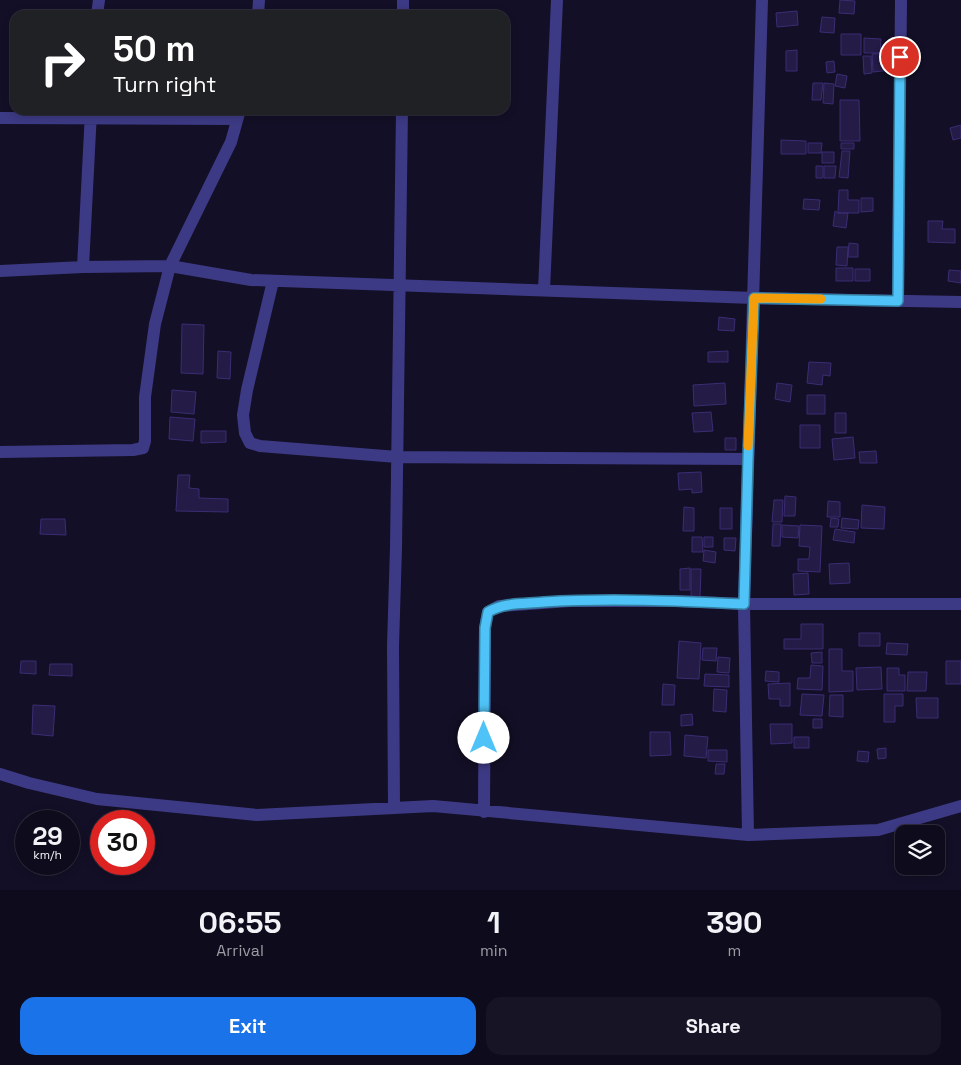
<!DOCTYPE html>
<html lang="en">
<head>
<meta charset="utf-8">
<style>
	:root { --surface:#0e0b1c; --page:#171425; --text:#f1f3f6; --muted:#9b9ba3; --line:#2e2b3b; --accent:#1a73e8 }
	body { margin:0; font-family:"Space Grotesk",sans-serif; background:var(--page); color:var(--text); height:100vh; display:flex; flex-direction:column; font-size:19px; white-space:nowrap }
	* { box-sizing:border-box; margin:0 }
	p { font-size:16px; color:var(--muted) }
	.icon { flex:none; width:28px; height:28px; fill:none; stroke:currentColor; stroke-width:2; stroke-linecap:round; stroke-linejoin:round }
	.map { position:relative; height:890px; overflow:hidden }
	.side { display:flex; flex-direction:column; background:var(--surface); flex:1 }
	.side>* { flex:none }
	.top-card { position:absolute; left:10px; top:10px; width:500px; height:105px; border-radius:15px; box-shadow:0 2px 8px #0003,0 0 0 1px var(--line); background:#202124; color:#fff; overflow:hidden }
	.buttons { position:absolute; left:895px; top:825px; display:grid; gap:10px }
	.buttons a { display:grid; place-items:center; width:50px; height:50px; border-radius:10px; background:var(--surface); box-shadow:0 2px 8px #0003,0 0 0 1px var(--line); font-size:25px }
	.speed { position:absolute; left:15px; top:810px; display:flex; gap:10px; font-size:25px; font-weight:700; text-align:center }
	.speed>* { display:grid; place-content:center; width:65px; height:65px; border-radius:50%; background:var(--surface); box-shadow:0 2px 8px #0003,0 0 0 1px var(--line); line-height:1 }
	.speed small { font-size:12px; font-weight:400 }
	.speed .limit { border:8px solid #d22; background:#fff; color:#111 }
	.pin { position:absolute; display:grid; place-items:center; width:42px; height:42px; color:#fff; margin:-21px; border:2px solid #fff; border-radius:50%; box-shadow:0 1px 5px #0007 }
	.me { position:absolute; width:55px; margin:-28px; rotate:0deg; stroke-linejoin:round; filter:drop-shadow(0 0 4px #0008) }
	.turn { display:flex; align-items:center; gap:18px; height:105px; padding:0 20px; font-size:22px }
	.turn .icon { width:65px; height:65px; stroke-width:2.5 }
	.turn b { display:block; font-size:35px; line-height:42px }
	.eta { display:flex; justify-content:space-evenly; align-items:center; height:85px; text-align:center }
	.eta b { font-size:30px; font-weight:700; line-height:35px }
	.action { display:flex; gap:10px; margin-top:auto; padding:10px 20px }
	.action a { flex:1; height:58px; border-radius:15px; background:var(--accent); color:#fff; font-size:20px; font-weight:700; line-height:58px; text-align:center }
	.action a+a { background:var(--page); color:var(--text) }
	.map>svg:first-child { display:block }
</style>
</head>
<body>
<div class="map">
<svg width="961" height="890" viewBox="0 0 961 890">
	<rect width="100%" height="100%" fill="#130f26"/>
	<path fill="#241b47" stroke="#3b2d73" d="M840 0 855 1 854 14 839 13Z
		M797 11 798 25 777 27 776 13Z
		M822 17 835 18 834 33 820 32Z
		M841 34H861V55H841Z
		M864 38 881 39 880 53H864Z
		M797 50V71H786V51Z
		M890 53 892 70 873 72 872 54Z
		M863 56H871L872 73 864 74Z
		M834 61 835 72 827 73 826 62Z
		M837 74 847 76 845 88 835 86Z
		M813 83H823L821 100H812Z
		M824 83 834 84 833 104 823 103Z
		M840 100H859L860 141H840Z
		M961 125V138L953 140 950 128Z
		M781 140 806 141V154H781Z
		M808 143H822L821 153H808Z
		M841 143H854V149H841Z
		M842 151H850L848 178 839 177Z
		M822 152H834V163H822Z
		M816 166H823V178H816Z
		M824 166H836L835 178H824Z
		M839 190H848V200H859V213H838Z
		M861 198H873V211L861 212Z
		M804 199 820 200 819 210 803 209Z
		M835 211 838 213H848L846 228 833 226Z
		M928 221H943L942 229H955V243L928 242Z
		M849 243 858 244V257H848Z
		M837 247H848L847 266 836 265Z
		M836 268H853V281H836Z
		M855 269H870V281H855Z
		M949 270 961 271V283L948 281Z
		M719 317 735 319 734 331 718 330Z
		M182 324 204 325 203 374 181 373Z
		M218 351 231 352 230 379 217 378Z
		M728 351V362H708V352Z
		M809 362 831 363 830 376 823 375 822 385 807 383Z
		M725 383 726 404 694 406 693 385Z
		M777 383 792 385 790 402 775 399Z
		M172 390 196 392 194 414 171 412Z
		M807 395H825V414H807Z
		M711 412 713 431 694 432 692 413Z
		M835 413H846V433H835Z
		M170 417 195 419 193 441 169 439Z
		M800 425H820V448H800Z
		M201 431H226V442L201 443Z
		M853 437 855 458 834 460 832 439Z
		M725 438H736V450H725Z
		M876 451 877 463H860L859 452Z
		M701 472 702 492 692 493V489L679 490 678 473Z
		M178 475H190L189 488 199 489V498L228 499V512L176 511Z
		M785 496 796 497 795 516H784Z
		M774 500H783L782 522H772Z
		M828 501 840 502V517H827Z
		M862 505 885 507 884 529 861 528Z
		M684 507 694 508V531H683Z
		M720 508H732V529H720Z
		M831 518 839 519 838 527H830Z
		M842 518 859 520 858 529 841 528Z
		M41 519H65L66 535 40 534Z
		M773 524H781L780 546H772Z
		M782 525 799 526 798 538 782 537Z
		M800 525 822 526 820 572 798 571V559H809L810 547 799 546Z
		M835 529 855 532 854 543 833 540Z
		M692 537H702L703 552H692Z
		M704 537H713V547H704Z
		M724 538H736L735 551 724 550Z
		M704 550 716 552 715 563 703 561Z
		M849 563 850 583 830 584 829 564Z
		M690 568V590H680V569Z
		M691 569H701L700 598H691Z
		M808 573 809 594 794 595 793 574Z
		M801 624H823V649H784V639H801Z
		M859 633H880V646H859Z
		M679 641 701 643 699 679 677 678Z
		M887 643 908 644 907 655 886 654Z
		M703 648H717L716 661 702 660Z
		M829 649H842V671H853V691L829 692Z
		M822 652V663H812L811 653Z
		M718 657 730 658 729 673 717 672Z
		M21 661H36V674L20 673Z
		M946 661H961V684H946Z
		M50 664H72V676L49 675Z
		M811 665 823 666 822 690 797 689 798 678H810Z
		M881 667 882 689 857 690 856 668Z
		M887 668H899V675H905V691H887Z
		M766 671 779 672V682L765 681Z
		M908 672H927L926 691H907Z
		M705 674 729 675V687L704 686Z
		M790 683V706H780V699H769L768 684Z
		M663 684 675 685 674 705H662Z
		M714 689 727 690 726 712 713 711Z
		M802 694 824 695 822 716 800 715Z
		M884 694H903V706H895V722H884Z
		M830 695H843V717L829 716Z
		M916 698H938V718H917Z
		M33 705 55 706 53 736 32 734Z
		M692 714 693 725 681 726V715Z
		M813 719H822V728H813Z
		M770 724H792V743L771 744Z
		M650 732H670L671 755 650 756Z
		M685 735 708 737 706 758 684 756Z
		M794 737H809V748H794Z
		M886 748V758L878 759 877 749Z
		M708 750H727V762L708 761Z
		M858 751 869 752 868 762 857 761Z
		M716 764H725L724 774H715Z"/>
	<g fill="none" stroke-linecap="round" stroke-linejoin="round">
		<path stroke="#3d3a85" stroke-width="12" d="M403 0V15
			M97 15 99 0
			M258 15 259 0
			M0 118 237 119
			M83 267 91 112
			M0 271 83 267 170 266 251 280 754 298 961 302
			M273 281 247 390 243 415 245 433 250 443 260 446 397 457 747 459
			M544 290 557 0
			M898 301 901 0
			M0 452 133 450 143 448 145 441V397L155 324 170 266 231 142 240 110
			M0 774 29 783 97 799 257 815 433 806 748 835 878 830 961 806
			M394 808 393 646 396 547 402 110
			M484 812 485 628 488 612 499 606 570 601H678L744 604H961
			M748 835 744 604 762 0"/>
	</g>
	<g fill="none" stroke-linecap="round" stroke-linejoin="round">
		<defs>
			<path id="route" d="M484 738 485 628 488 612C505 602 525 604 544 602 611 598 678 601 744 604L748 459 754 298 898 301 900 57"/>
		</defs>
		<use href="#route" stroke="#337fa1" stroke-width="12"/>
		<use href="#route" stroke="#4fc3f7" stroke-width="9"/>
		<path stroke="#f59e0b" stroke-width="9" d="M748 446 754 298 821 299"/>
	</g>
</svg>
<div class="buttons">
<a><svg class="icon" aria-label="layers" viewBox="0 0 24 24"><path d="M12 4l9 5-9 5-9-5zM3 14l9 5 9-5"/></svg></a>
</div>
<div class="speed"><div>29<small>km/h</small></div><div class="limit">30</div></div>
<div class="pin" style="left:900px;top:57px;background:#d93025"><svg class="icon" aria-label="arrive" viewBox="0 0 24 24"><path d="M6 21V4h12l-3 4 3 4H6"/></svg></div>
<svg class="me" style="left:484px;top:738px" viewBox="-20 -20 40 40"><circle r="19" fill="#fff"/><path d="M0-13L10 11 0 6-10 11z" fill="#4fc3f7"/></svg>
<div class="top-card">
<div class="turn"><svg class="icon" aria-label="right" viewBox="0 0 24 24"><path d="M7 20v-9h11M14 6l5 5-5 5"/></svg><div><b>50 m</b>Turn right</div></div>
</div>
</div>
<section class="side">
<div class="eta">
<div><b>06:55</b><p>Arrival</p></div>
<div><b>1</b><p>min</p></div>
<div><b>390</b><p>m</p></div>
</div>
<div class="action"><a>Exit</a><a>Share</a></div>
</section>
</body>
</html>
